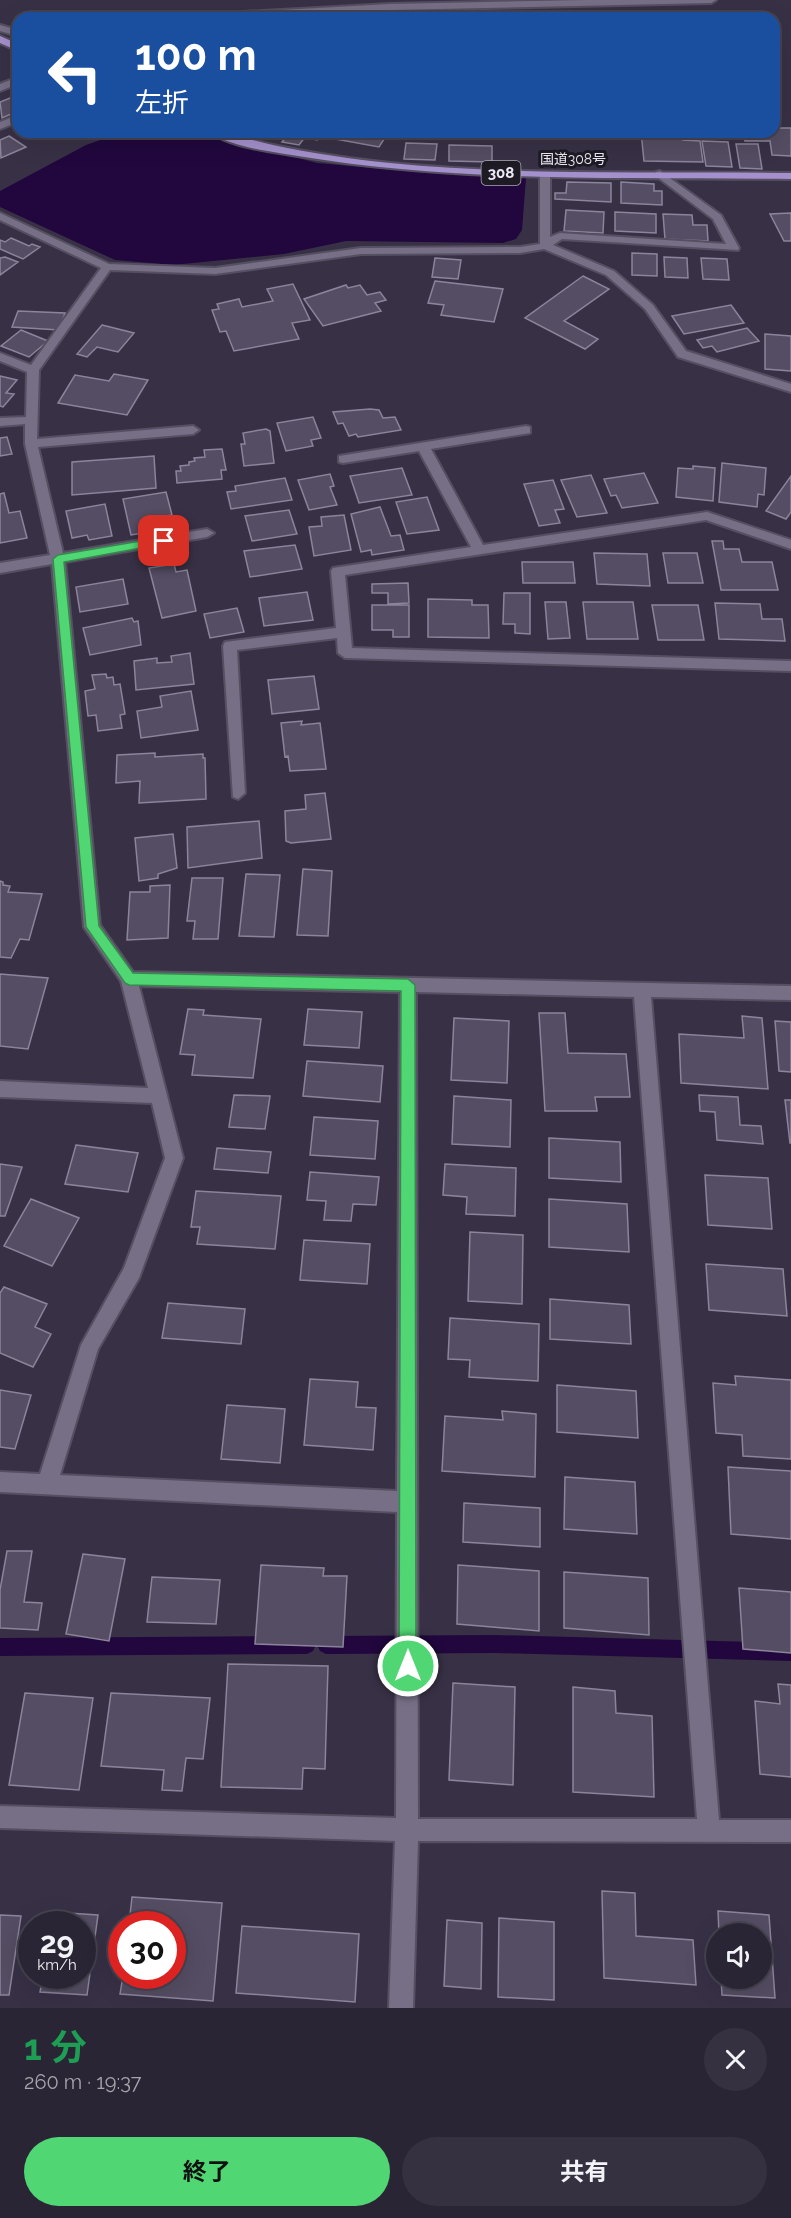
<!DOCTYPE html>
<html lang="ja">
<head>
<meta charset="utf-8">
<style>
	:root { --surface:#2a2534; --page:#363140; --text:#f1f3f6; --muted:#a5a5ac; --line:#46424f; --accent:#51d674 }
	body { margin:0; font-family:Raleway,"Noto Sans JP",sans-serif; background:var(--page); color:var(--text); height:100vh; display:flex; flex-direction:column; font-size:22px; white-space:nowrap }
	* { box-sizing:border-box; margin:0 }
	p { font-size:20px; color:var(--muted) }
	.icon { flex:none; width:33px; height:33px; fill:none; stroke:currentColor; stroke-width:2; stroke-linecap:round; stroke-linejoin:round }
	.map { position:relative; height:2008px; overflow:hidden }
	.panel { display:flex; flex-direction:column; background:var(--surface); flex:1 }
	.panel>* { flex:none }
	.guide { position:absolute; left:12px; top:12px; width:768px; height:126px; border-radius:18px; box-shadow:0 6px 24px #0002,0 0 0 2px var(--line); background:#1a4fa0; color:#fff; overflow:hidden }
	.tools { position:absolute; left:706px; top:1923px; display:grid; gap:12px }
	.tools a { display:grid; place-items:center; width:66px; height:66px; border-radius:50%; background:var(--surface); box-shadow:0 6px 24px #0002,0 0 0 2px var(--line); font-size:30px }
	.speed { position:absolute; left:18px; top:1911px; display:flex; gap:12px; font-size:30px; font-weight:700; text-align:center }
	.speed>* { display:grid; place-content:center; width:78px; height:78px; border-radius:50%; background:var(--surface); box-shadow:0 6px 24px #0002,0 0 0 2px var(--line); line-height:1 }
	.speed small { font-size:15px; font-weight:400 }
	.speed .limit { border:9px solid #d22; background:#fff; color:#111 }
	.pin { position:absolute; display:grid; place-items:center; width:51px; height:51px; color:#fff; margin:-26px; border-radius:12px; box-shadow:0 3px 9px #0006 }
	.me { position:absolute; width:66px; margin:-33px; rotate:0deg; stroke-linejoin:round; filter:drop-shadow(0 0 4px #0008) }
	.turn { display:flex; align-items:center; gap:21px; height:126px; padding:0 24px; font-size:27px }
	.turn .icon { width:78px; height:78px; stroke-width:2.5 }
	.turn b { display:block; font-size:42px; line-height:51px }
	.round { display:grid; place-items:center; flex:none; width:63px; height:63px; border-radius:32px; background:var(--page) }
	.summary { display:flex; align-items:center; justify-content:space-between; height:102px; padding:0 24px }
	h1 { font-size:36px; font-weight:700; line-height:45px; color:#1e9e55 }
	.action { display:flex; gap:12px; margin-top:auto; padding:12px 24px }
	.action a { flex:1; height:69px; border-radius:36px; background:var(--accent); color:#111; font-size:24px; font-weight:700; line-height:69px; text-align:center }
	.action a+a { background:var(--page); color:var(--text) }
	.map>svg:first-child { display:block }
</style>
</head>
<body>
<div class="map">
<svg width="791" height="2008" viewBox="0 0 791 2008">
	<rect width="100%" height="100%" fill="#383146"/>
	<path fill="#21073e" d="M123 132H200L317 163 427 173 526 178 522 230 516 239 503 243 346 241 284 254 173 265 115 260 0 207V191L86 145Z"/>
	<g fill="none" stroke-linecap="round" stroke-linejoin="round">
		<path fill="#21073e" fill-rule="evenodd" d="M496 1635 791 1643V1661L496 1653 326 1654 320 1651 317 1645 320 1639 326 1636Z
			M307 1636 313 1639 316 1645 313 1651 307 1654 0 1656V1638Z"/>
	</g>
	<path fill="#544d63" stroke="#8b849b" stroke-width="1.5" d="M10 98 18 103V111L2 118 0 102Z
		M774 128H791V156L772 155 770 141H745L743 132H774Z
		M29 132H54L40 139Z
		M290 132H383L388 133 379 147 319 136 317 140 305 137 299 145 282 142Z
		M641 132H682L683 140 700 141 703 162 644 161Z
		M9 136 26 147 1 158 0 140Z
		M702 141 728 142 732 167 706 166Z
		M406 143 437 144 435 160 404 159Z
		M736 144H758L762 169 740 168Z
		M449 145 492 146V162L449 161Z
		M567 182 611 183V202L555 199V193H566Z
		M621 182 654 184V191H662V205L621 203Z
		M566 210 604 212 603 233 564 231Z
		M615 212 656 214V233L615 231Z
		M791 213V241H784L770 214Z
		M663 214 692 215 693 225H707L708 241 665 239Z
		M11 238 29 246 32 244 40 247 23 259 0 249V240L5 242Z
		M632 253 657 254V276L632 275Z
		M5 257 18 262 0 275V258Z
		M664 257 687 258 688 278 665 277Z
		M435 258 461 260 458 279 432 277Z
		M701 258 727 259 729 280 703 279Z
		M583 276 609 289 564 321 598 339 585 349 525 318Z
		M435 281 503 289 494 322 441 315 444 305 428 303Z
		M293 284 310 320 292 323 299 339 234 351 226 331 220 332 212 310 219 309 217 304 239 299 242 307 273 301 267 289Z
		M346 285 348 288 360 285 367 295 380 292 386 300 375 303 381 311 323 326 304 299Z
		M731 305 744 323 684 334 672 316Z
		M18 311 65 313 59 330 12 327Z
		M102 325 134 333 118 352 97 347 87 357 77 354Z
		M747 328 759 341 717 352 712 346 703 348 697 340Z
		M21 330 48 341 29 357 1 346Z
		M765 334 791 336V371L765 369Z
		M114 374 148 380 127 415 58 403 75 375 109 381Z
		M0 376 17 380 6 393 14 394 3 407 0 406Z
		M370 409 379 410 383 418 395 417 401 430 358 437 356 434 349 436 343 423 338 424 333 412Z
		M313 417 321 438 311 440 313 446 286 451 277 423Z
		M266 429 270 431 274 463 244 466 241 444H245L243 433Z
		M7 437 12 454 0 456V438Z
		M222 449 226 470H221L222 479 177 483 176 471H181L180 466 189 465V462L195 461 194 458 205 457 204 450Z
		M154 456 156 488 72 495V462Z
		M722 463 766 468 764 495 758 494 757 507 719 502Z
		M693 466 715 468 713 501 676 497 678 468 693 469Z
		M402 468 412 495 359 503 350 476Z
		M644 473 658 503 622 508 616 495 611 496 604 479Z
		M330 474 334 486 330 487 337 505 309 510 298 480Z
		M591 475 607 513 577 517 561 480Z
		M791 476V512L786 519 766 511Z
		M285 478 292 500 231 509 227 492 236 491 235 486Z
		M553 480 564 509 555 510 560 523 539 526 524 484Z
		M166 492 172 515 166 516 169 529 131 535 123 499Z
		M4 493 9 513 20 511 27 538 0 543V494Z
		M427 497 439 530 407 534 396 502Z
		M105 504 112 536 89 540 87 535 72 538 66 511Z
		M380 507 391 536 400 535 404 550 372 555 371 550 361 552 351 514Z
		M289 510 297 534 252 541 245 516Z
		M344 515 351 550 314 556 309 527 322 526 321 517Z
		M712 541H723L724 549H739L742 562H772L778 590H721Z
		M295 545 302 569 250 577 244 551Z
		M594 553 647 554 650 586 597 584Z
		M663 553H697L703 583H668Z
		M522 562H573L575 583H523Z
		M174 564 176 572 187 570 196 611 162 618 149 568Z
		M123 579 128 604 80 612 76 587Z
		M408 583 409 603 388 604V593H372V584Z
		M307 592 313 620 264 626 259 598Z
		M504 593H530V634L515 633V624H503Z
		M428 599 472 600V605H488L489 638 428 637Z
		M545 602H566L570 638 548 639Z
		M583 602H633L638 639H587Z
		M715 603 760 604 762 619H782L785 641 719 639Z
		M372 605H409V637H393V630H372Z
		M652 605H698L704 640H658Z
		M237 608 244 632 210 638 204 614Z
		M132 618 134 622 138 621 141 645 90 655 83 628Z
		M190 653 194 684 136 690 134 661 157 658V663L172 662 171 656Z
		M106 674 107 678 113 677 114 685 120 684 125 714 120 715 122 728 98 731 96 715 88 716 85 691 95 689 92 675Z
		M314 676 319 709 272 714 268 680Z
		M191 691 198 730 141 738 137 711 162 707 160 696Z
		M302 721 301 725 320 723 326 769 290 771 288 756 285 757 281 723Z
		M155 753V757L203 754V758H205L206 799 139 803 140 781 116 783 117 755Z
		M325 793 331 839 291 843 286 841 285 811 306 809 305 795Z
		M259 821 262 858 188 868 187 827Z
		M173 834 177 868 158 874V878L139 881 135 838Z
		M303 869 332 871 328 936 297 935Z
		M246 874 280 875 274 937 239 936Z
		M192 878H223L218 939H193L195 921H187Z
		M0 881 3 882V885L10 886 8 892 42 894 29 940 20 939 11 958 0 957Z
		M170 885 168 938 127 940 130 892H150V886Z
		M0 974 48 978 28 1049 0 1046Z
		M188 1009 204 1010 203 1015 261 1019 253 1078 192 1075 195 1055 180 1054Z
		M308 1009 362 1012 359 1048 304 1045Z
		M539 1013H565L568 1053 626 1054 630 1097H595L597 1111H545Z
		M742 1016 762 1018 768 1089 681 1083 679 1034 744 1038Z
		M454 1018 509 1021 507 1083 451 1080Z
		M775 1021 791 1022V1072L779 1071Z
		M307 1061 383 1066 380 1102 303 1096Z
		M234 1095 270 1096 265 1129 229 1127Z
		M699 1095 738 1097 740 1125 761 1126 763 1144 717 1140 715 1112 700 1111Z
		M454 1096 511 1100 510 1147 452 1144Z
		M785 1100H791V1143H790Z
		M314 1117 378 1121 375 1159 310 1155Z
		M549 1138 620 1142 621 1182 549 1178Z
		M76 1145 138 1153 128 1192 65 1184Z
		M217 1148 271 1152 268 1173 214 1169Z
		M0 1164 22 1167 5 1216H0Z
		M445 1164 516 1168 515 1216 466 1214 467 1197 443 1195Z
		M310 1172 379 1177 376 1205 353 1204 351 1221 324 1220 326 1201 307 1200Z
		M705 1175 768 1178 772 1229 708 1225Z
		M196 1191 281 1196 275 1249 197 1244 200 1227H191Z
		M31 1199 79 1218 52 1266 4 1246Z
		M549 1199 627 1204 629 1252 549 1247Z
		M470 1232 523 1235 522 1304 468 1301Z
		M304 1240 370 1244 367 1284 300 1280Z
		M706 1264 783 1269 787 1316 709 1310Z
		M4 1287 47 1304 35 1327 51 1334 33 1367 0 1353V1293Z
		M550 1299 629 1305 631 1344 550 1339Z
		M168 1303 245 1309 241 1344 162 1338Z
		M450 1318 539 1324 538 1381 469 1377 470 1360 448 1359Z
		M735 1376 791 1380V1459L743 1456 742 1435 716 1433 713 1383 736 1385Z
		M310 1379 358 1382 356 1407 376 1408 373 1450 304 1445Z
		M557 1385 636 1391 638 1438 557 1432Z
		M0 1390 31 1395 15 1449 0 1447Z
		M227 1405 285 1409 280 1463 221 1459Z
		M502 1411 536 1414 535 1477 442 1471 445 1416 503 1420Z
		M728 1467 791 1471V1539L731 1534Z
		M565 1477 635 1482 637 1534 564 1529Z
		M464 1503 540 1508V1547L463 1542Z
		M7 1551H32L24 1602 42 1603 38 1630 0 1628V1590Z
		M83 1554 125 1559 109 1641 66 1634Z
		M261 1565 324 1568 323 1576H347L343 1647 255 1644Z
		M458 1565 539 1571V1631L457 1624Z
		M564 1572 648 1578 649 1635 564 1628Z
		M152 1577 220 1580 216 1624 147 1622Z
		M739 1588 791 1592V1653L743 1649Z
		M228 1664 328 1666 325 1769 303 1768 302 1789 221 1787Z
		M453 1683 515 1687 513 1785 449 1780Z
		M778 1684 791 1685V1777L760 1774 755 1701 780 1704Z
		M573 1687 615 1691 616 1713 652 1716 654 1797 573 1792Z
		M25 1693 93 1698 79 1790 9 1785Z
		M111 1693 210 1698 203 1759 186 1758 182 1791 162 1790 164 1770 101 1766Z
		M602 1891 635 1893 636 1936 693 1940 696 1985 604 1978Z
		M132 1897 222 1903 213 2001 120 1994 123 1976H172V1924H129Z
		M718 1911 769 1915 775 1998 722 1995 721 1978H762V1934H719Z
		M52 1912 98 1915 87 1995 40 1992 43 1976H82V1924H50Z
		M0 1915 21 1916 9 1995H0Z
		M499 1918 554 1922V2000L498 1997Z
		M447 1920 482 1923 481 1989 444 1986Z
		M242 1926 359 1934 355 2002 236 1993Z"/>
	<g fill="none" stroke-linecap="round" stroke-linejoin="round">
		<defs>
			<path id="minor" d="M390 4 395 7 397 18H387L385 7Z
				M18 77V84L0 91V84Z
				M18 115V122L0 129V122Z
				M660 171 721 215 739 248 738 250 562 239 553 245 614 271 653 305 686 351 791 384V392L678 357 645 309 606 275 544 249 520 253 361 254 215 274 110 270 39 370 37 439 193 426 199 430 193 434 38 447 63 553 207 529 214 533 207 537 65 562 100 925 133 972 791 986V1000L651 997 719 1820H791V1842L418 1841 413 2008H389L395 1841 0 1828V1806L396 1818 397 1512 0 1492V1472L40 1474 81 1345 124 1268 165 1158 152 1103 0 1097V1081L148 1088 121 981 84 927 52 564 0 573V563L50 555 25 444V424L0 426V418L26 417 27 372 0 361V353L31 365 101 268 0 220V213L109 264 215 268 361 248 520 247 540 244V175L545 172 550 175V237L560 233 726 244 713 219 656 176V172ZM139 986 400 992 397 1491 60 1475 98 1349 139 1278 183 1158ZM416 992 634 997 697 1819H418Z
				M526 426 530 427V433L431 449 483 545 707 512 791 540V549L706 520 345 575 352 648 791 661V671L345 658 338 653 337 638 237 650 245 793 238 799 233 797 223 646 225 642 336 628 331 571 333 568 471 547 419 451 343 463 339 462V456Z"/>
			<path id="tertiary" d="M585 0H716L711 3 390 10 241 18H185L190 15 390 4Z
				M0 25 18 30V36L0 31Z"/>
			<path id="trunk" d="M0 36 18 44V51L0 43Z
				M211 132C232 132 252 141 273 145 311 153 351 159 390 163 523 176 657 171 791 173V179C626 177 461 183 298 156 275 152 228 147 211 132Z"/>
		</defs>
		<use href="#minor" stroke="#554f61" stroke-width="4"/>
		<use href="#tertiary" stroke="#554f61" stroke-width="4"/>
		<use href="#trunk" stroke="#554f61" stroke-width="4"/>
		<use href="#minor" fill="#766f86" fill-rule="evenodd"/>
		<use href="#tertiary" fill="#766f86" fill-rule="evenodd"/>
		<use href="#trunk" fill="#a490cc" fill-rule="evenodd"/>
	</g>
	<path fill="#51d674" stroke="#358b4b" stroke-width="1.5" d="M164 537 168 538V543L64 562 99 926 133 973 408 979 415 985 416 1666 414 1672 408 1675 401 1672 399 1666 401 991 129 985 125 983 86 927 53 559 58 555Z"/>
	<g text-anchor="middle" stroke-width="6" stroke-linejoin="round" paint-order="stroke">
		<g font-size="14" fill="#ede9f6" stroke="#1e1b24">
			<text x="573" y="164">国道308号</text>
		</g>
		<rect fill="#1e1b24" stroke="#afabb7" stroke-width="1.5" x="481.5" y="161" width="39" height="24" rx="4.5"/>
		<g font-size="15" font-weight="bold" fill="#ede9f6">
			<text x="501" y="178">308</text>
		</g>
	</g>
</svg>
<div class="tools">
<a><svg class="icon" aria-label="sound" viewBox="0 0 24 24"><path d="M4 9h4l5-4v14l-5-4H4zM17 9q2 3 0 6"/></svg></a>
</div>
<div class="speed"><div>29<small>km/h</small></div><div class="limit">30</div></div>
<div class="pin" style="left:164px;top:541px;background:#d93025"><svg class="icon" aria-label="arrive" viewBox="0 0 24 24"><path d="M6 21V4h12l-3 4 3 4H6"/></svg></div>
<svg class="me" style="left:408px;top:1666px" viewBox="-20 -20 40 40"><circle r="17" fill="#51d674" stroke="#fff" stroke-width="3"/><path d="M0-11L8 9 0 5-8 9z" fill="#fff"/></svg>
<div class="guide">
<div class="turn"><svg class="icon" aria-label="left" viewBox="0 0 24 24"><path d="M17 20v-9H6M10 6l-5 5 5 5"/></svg><div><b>100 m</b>左折</div></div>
</div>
</div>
<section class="panel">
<div class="summary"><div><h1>1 分</h1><p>260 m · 19:37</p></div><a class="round"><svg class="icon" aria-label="close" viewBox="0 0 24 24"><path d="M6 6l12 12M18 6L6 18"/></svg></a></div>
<div class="action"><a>終了</a><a>共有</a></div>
</section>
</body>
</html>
